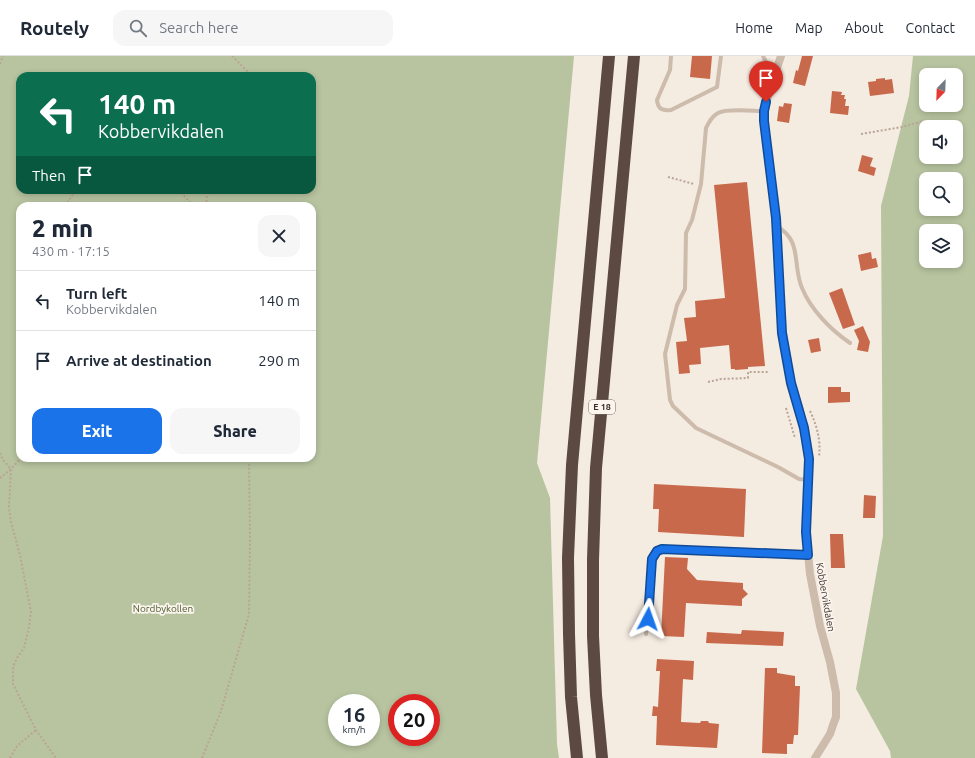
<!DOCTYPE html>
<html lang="en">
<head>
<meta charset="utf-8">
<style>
	:root { --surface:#fff; --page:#f6f6f7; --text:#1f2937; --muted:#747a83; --line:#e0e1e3; --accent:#1a73e8 }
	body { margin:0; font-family:Ubuntu,sans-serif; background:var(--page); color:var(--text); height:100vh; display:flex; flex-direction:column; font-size:15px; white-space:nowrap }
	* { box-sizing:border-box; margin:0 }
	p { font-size:13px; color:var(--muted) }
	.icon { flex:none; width:22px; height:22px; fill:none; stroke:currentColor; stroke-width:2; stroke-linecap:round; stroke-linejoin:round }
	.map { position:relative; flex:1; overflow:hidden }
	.panel { position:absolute; left:16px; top:146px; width:300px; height:260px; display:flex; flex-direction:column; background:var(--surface); border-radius:12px; box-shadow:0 2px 6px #0003 }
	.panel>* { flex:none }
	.guide { position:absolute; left:16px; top:16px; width:300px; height:122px; border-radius:12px; box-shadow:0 2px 6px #0003; background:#0b6e4f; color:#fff; overflow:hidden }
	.needle { width:26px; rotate:203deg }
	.buttons { position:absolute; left:919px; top:12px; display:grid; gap:8px }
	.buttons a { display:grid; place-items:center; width:44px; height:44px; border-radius:8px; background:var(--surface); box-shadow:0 2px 6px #0003; font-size:20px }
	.speed { position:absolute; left:328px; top:638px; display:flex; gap:8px; font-size:20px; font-weight:700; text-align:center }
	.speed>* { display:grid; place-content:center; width:52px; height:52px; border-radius:50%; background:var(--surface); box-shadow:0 2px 6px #0003; line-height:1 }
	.speed small { font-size:10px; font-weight:400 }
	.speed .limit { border:6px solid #d22; background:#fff; color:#111 }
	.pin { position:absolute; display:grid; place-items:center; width:34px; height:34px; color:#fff; margin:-41px -17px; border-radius:50% 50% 50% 0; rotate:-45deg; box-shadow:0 0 4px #0007 }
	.pin .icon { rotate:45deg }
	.me { position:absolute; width:44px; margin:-22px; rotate:4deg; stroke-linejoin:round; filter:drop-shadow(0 0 3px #0008) }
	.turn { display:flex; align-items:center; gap:14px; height:84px; padding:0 16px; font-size:18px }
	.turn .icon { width:52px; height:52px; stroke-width:2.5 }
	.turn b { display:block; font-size:28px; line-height:34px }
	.then { display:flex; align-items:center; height:38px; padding:0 16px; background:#0003; gap:8px; font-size:15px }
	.round { display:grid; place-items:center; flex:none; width:42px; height:42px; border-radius:12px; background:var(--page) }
	.head { display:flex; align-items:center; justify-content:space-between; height:68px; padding:0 16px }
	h1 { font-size:24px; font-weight:800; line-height:30px }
	.cta { display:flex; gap:8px; margin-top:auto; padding:8px 16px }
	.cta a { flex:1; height:46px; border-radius:12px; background:var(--accent); color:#fff; font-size:16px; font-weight:800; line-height:46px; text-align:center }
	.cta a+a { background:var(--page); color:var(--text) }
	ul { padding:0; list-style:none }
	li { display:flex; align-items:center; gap:12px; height:60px; padding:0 16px; border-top:1px solid var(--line) }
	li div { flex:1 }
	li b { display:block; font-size:15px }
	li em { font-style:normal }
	header { display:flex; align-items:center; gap:24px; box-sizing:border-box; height:56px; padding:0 20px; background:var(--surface); border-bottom:1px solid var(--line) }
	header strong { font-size:19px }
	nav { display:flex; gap:22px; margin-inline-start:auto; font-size:14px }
	.search { width:280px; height:36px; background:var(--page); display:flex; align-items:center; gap:10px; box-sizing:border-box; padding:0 14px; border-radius:12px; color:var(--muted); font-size:15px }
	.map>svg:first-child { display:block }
</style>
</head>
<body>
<header>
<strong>Routely</strong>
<div class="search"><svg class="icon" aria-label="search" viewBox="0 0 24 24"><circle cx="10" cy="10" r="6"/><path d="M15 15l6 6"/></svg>Search here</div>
<nav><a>Home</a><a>Map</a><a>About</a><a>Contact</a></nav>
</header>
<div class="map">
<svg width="975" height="702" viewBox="0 0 975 702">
	<rect width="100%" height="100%" fill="#f4ebe1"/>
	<path fill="#b8c4a0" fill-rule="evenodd" d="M0 0H574L537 407 550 442 557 688 559 702H0ZM20 20H312V134H20ZM20 150H312V402H20ZM337 647H371V681H337ZM397 647H431V681H397Z
		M913 0H975V702H891L890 695 856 633 883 480 881 150 909 40ZM926 19H956V49H926ZM926 71H956V101H926ZM926 123H956V153H926ZM926 175H956V205H926Z"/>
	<path fill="#c8694b" d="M692 0H712L710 23 690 21Z
		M802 0H813L805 30 793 27 796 14 798 15Z
		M885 22V24L892 23 894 37 870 40 868 26 876 25V23Z
		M832 35 842 36 841 39H845L844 43H846L845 50H849L848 59 830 57Z
		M784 47 792 48 789 67 777 65 779 50 783 51Z
		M862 99 873 102 870 110 876 112 874 120 858 115Z
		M747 126 765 310 748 311V313L735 314V313H731L729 289 700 292 701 308 689 309 690 317 679 318 676 286 687 285 684 262 696 261 695 245 725 242 714 129Z
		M871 196 872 203 876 202 878 211 861 215 858 199Z
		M842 232 855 269 843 273 829 237Z
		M863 270 870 286 868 296 857 294 859 285 854 274Z
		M819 282 821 295 811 297 808 284Z
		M828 331H841V336H850V346L828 347Z
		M654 428 746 433 744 481 658 476 659 453H653Z
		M864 439 876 440 875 462H863Z
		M830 478H843L845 512H831Z
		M665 501 688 502 687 513 697 524 743 527V533L748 538 742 543V550L686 547 684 581 661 580Z
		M742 574 784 576 783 590 706 587 707 576 741 578Z
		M657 603 694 605 693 624 683 623 681 666 700 667 701 665H708L709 667 719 668 717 692 656 689 657 660H652L653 650 658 651 660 615H656Z
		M765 612H777V617L795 620V630H800L798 679H794L793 688H787V698L762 697Z"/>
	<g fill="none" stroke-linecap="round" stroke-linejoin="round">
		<path stroke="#b9a596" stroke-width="2" stroke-dasharray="2 2" stroke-linecap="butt" d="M232 0 252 20
			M0 8 3 0
			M861 78 902 71 927 64
			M668 121 694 128
			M178 134 194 150
			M65 150 76 134
			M206 150 207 139 210 134
			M708 326 721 323 748 322V316H769
			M786 352 795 382
			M810 355C817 370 821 384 819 401
			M0 397 3 404 11 413 9 451 11 466 20 499 31 556 29 571 24 592 17 602 13 611V628L36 674 56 702
			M0 422 11 413 21 402
			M10 702 17 690 36 674
			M202 702 221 655 249 558 250 483 249 402"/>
		<path stroke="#cdbbac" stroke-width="4" d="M671 0 670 14 657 44C658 53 662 55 671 54L717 31 721 0
			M763 0 768 10 776 13
			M764 55C754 55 726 52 718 57 712 60 709 66 706 72L701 128 692 164 686 177 685 233 677 249 665 298 670 344 673 350 696 372 778 411 799 423 808 424
			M776 170C803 184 792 209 802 232 811 254 831 274 850 287
			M646 578 651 503 657 495 662 493 808 499"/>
		<path stroke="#cdbbac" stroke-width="8" d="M781 0 770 32 764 55 767 94 776 162 782 277 791 327 799 351 807 391 809 403 806 477 810 518 820 570 830 606 836 637V661L833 669 830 678 815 702"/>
		<path stroke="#5c4a42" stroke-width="12" d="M577 702 571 641 569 578 568 502 572 409 609 0
			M602 702 596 639 593 580V504L596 412 634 0"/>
	</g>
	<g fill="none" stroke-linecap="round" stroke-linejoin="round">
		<defs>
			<path id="route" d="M648 563 652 503 657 495 662 493 808 499 806 476 809 403 804 372 791 327 782 277 776 162 764 65V55L766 46"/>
		</defs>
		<use href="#route" stroke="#114b97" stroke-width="10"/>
		<use href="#route" stroke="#1a73e8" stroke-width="7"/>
	</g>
	<g text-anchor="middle" stroke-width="3.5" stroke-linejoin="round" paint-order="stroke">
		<rect fill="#fbf5ee" stroke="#756b66" stroke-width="1" x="589" y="344" width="26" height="14" rx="3"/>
		<g font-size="9" font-weight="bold" fill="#3b302b">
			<text x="602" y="354">E 18</text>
		</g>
		<g font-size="10" fill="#3b302b" stroke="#fbf5ee">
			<text transform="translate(826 541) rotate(80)" y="4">Kobbervikdalen</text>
		</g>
		<g font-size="10" fill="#4a5a2e" stroke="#fbf5ee">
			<text x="163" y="556">Nordbykollen</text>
		</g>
	</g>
</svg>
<div class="buttons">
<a><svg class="needle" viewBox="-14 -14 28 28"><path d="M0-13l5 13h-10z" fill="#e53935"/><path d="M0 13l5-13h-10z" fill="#747a83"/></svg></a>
<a><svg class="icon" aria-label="sound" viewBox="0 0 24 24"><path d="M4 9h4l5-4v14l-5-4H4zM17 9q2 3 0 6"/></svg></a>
<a><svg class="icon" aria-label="search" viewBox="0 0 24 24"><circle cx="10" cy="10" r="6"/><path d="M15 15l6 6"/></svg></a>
<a><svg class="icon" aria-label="layers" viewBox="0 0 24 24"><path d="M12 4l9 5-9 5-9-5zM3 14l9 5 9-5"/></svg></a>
</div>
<div class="speed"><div>16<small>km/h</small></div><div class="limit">20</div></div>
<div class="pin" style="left:766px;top:46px;background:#d93025"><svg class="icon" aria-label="arrive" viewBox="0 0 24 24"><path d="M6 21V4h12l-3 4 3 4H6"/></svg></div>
<svg class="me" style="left:648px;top:563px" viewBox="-20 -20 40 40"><path d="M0-17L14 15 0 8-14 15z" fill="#1a73e8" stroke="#fff" stroke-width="4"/></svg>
<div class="guide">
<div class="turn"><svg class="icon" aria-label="left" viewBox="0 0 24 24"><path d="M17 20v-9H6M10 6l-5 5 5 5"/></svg><div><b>140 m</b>Kobbervikdalen</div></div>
<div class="then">Then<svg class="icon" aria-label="arrive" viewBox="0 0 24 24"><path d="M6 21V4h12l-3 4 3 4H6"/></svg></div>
</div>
<section class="panel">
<div class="head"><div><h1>2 min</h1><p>430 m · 17:15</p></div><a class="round"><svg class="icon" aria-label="close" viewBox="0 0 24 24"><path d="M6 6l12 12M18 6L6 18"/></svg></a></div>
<ul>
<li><svg class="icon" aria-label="left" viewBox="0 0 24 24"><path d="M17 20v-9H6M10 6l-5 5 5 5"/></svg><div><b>Turn left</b><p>Kobbervikdalen</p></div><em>140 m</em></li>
<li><svg class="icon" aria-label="arrive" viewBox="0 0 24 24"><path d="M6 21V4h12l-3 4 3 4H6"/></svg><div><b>Arrive at destination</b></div><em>290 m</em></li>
</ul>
<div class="cta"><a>Exit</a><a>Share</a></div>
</section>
</div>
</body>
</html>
